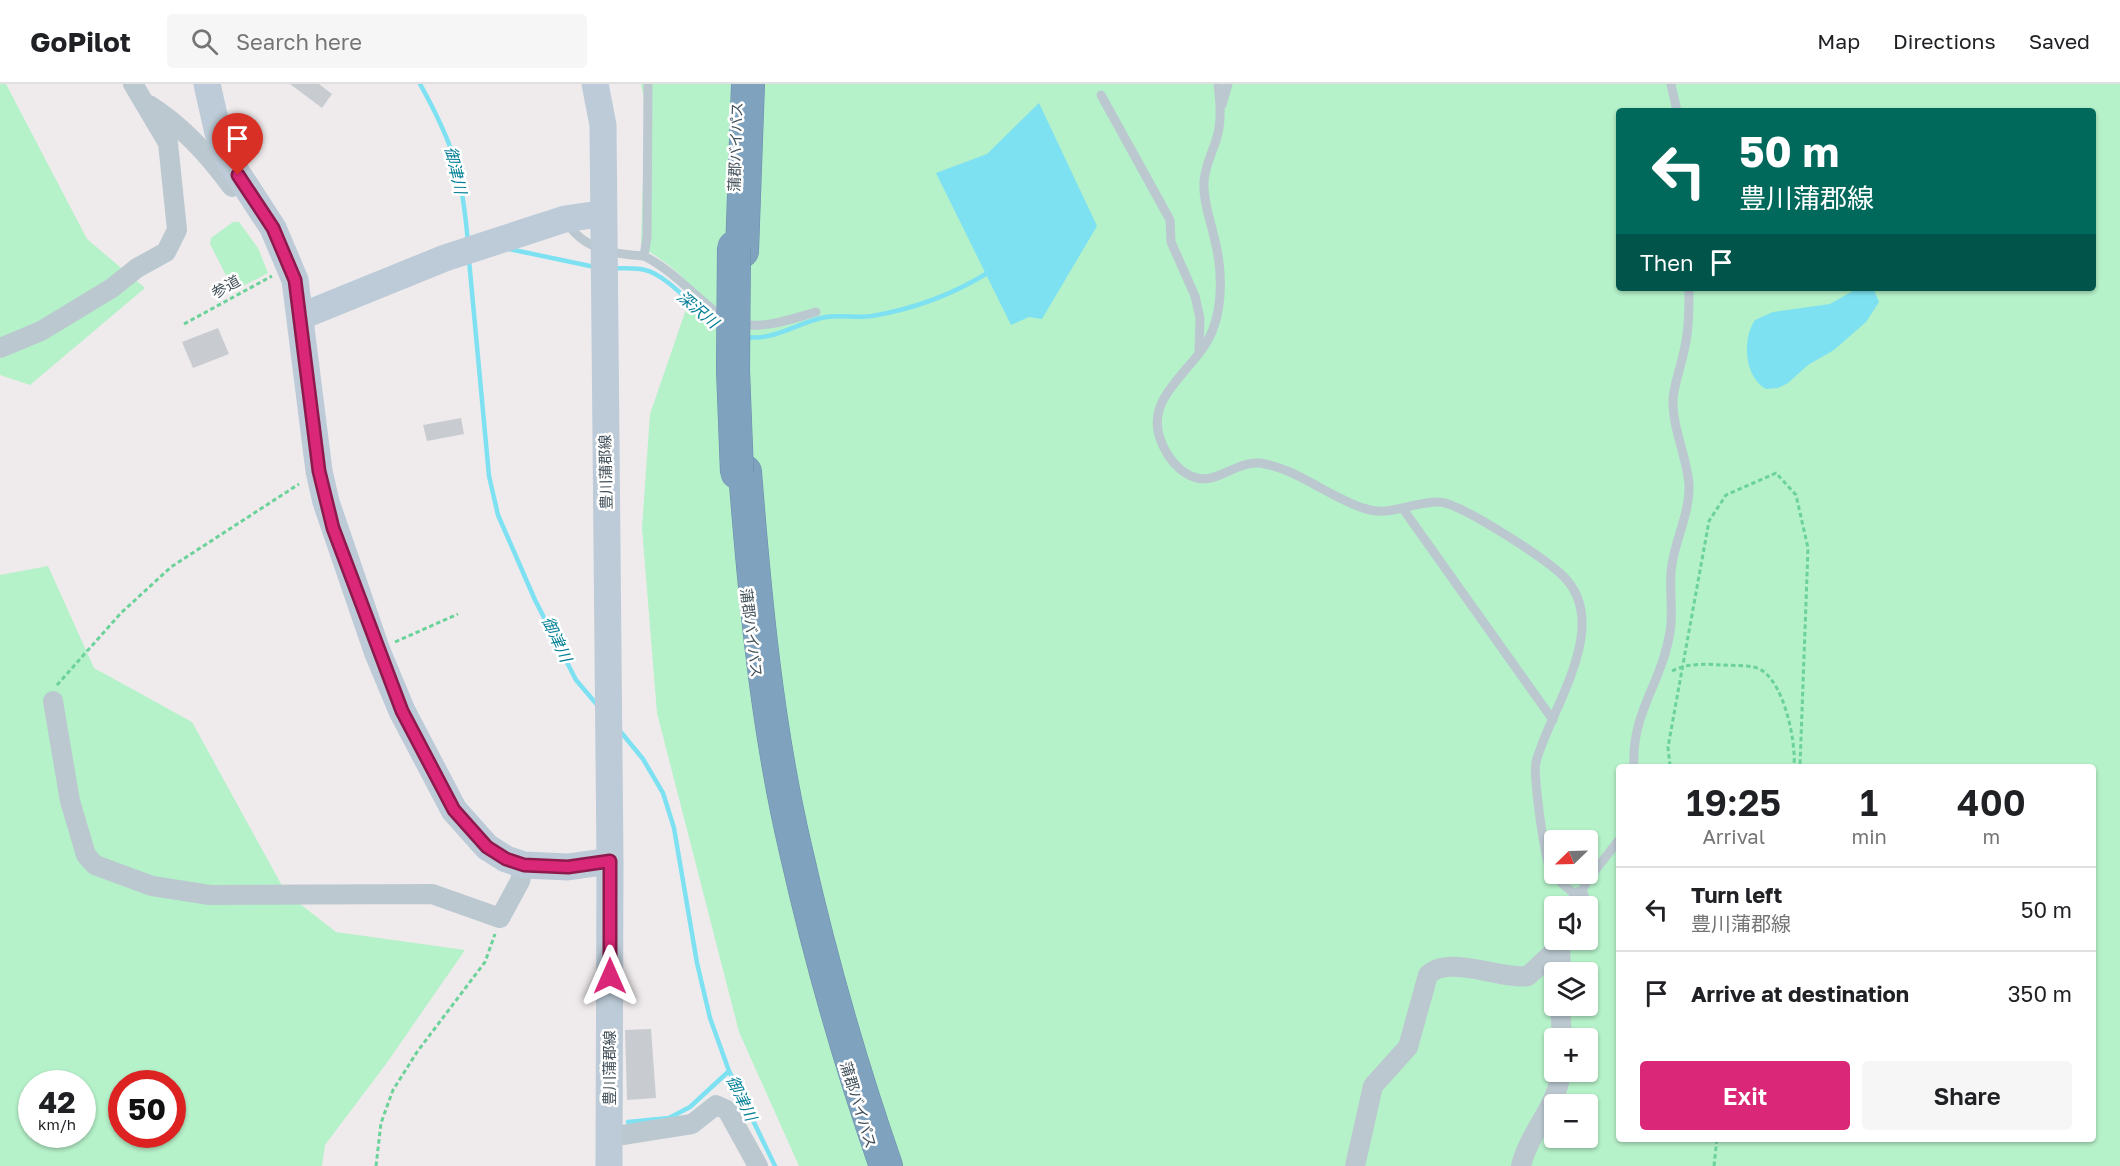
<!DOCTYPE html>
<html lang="en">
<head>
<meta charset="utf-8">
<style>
	:root { --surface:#fff; --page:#f6f6f6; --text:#202124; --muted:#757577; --line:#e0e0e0; --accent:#db2777 }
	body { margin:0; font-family:"Golos Text","Noto Sans JP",sans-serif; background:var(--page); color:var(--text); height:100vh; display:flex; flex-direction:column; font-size:22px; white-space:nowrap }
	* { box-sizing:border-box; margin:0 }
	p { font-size:20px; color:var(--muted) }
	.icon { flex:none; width:33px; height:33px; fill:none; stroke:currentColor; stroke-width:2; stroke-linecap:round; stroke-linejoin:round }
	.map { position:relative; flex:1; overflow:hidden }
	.sheet { position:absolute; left:1616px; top:680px; width:480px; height:378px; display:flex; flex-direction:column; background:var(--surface); border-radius:6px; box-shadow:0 2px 4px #0004 }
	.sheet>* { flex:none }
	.top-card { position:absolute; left:1616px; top:24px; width:480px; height:183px; border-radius:6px; box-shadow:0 2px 4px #0004; background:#00695c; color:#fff; overflow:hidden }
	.needle { width:39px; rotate:247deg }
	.tools { position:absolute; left:1544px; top:746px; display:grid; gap:12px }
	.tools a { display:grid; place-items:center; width:54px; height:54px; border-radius:6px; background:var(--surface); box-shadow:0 2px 4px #0004; font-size:30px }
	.speed { position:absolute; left:18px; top:986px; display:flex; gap:12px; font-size:30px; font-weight:700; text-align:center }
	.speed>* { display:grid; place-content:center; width:78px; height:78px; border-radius:50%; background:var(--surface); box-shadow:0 2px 4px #0004; line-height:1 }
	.speed small { font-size:15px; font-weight:400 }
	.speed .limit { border:9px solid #d22; background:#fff; color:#111 }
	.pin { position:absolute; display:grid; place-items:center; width:51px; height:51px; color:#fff; margin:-62px -26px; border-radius:50% 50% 50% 0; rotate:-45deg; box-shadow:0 0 6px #0007 }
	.pin .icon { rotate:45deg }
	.me { position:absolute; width:66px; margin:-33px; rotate:0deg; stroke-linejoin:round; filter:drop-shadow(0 0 4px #0008) }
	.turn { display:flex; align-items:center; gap:21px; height:126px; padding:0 24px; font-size:27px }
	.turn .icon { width:78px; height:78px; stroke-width:2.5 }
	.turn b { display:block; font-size:42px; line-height:51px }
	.then { display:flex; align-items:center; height:57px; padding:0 24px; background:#0003; gap:12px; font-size:22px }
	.eta { display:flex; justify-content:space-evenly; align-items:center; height:102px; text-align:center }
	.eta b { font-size:36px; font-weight:600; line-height:42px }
	.cta { display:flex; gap:12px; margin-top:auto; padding:12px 24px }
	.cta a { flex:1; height:69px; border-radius:6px; background:var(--accent); color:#fff; font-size:24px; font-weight:600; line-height:69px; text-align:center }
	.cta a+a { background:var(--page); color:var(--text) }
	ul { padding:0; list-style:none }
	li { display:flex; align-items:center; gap:18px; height:84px; padding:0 24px; border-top:2px solid var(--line) }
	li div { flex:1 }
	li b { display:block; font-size:22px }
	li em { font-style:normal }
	header { display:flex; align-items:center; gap:36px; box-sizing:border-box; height:84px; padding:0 30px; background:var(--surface); border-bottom:2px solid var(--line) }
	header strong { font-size:28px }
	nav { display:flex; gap:33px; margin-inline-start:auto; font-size:21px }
	.search { width:420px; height:54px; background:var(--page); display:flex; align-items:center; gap:15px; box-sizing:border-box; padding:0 21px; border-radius:6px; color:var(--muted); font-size:22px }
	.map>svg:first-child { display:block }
</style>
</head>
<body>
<header>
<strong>GoPilot</strong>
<div class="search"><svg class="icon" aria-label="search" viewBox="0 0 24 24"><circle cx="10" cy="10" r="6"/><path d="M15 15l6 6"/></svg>Search here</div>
<nav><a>Map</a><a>Directions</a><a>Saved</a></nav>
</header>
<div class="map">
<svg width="2120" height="1082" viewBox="0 0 2120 1082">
	<rect width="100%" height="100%" fill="#efebec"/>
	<path fill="#b5f1c9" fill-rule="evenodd" d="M0 0H6L87 155 145 204 30 301 0 291Z
		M641 0H2120V1082H799L739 948 657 629 642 444 650 330 692 208C688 191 655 172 641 162L645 19ZM1618 27H2092V204H1618ZM1618 682H2092V1054H1618ZM1554 756H1587V789H1554ZM1554 822H1587V855H1554ZM1554 888H1587V921H1554ZM1554 954H1587V987H1554ZM1554 1020H1587V1053H1554Z
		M233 138H239L258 164 268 189 234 207 210 160 211 154Z
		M48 482 94 584 192 638 286 809 336 848 465 866 386 980 325 1061 322 1082H0V491ZM32 999H82V1050H32ZM122 999H172V1050H122Z"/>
	<path fill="#7ee1f2" d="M1039 19 1097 142 1042 235 1029 233 1011 241 936 89 987 70Z
		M1858 204H1873L1879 218 1866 238 1834 266 1808 281 1788 299 1778 304 1766 305C1744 293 1742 255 1755 236L1773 228 1830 220Z"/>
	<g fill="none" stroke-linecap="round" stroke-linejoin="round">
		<path stroke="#7ee1f2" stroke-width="4.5" d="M420 0C454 61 462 89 468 159
			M509 165 595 183
			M469 176 489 392 498 431 535 516 576 596 599 623
			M612 184C622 185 635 183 645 186 668 191 699 230 721 244
			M745 253C775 257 798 238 826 233 841 231 857 234 872 232 913 225 954 210 989 188
			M620 647 643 675 663 709 674 744 697 879 710 934 729 987 775 1082
			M628 1038 669 1034 690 1023 729 987"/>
	</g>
	<path fill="#c8ccd1" d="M290 0H319L332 10 322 24Z
		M218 244 229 270 193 284 182 258Z
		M461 334 464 350 427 357 423 341Z
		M651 945 656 1014 627 1016 625 946Z"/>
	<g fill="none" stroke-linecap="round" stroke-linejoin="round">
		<defs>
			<path id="highway" d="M742 167 748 0
				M745 388C755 515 767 644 796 767 820 873 850 979 886 1082"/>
		</defs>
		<use href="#highway" stroke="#6a8dab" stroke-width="34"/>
		<path stroke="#6bd299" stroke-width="3" stroke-dasharray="4.5 3" stroke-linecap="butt" d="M184 240 272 192
			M395 558 458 530
			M1672 587C1687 579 1706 580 1722 581 1735 582 1753 580 1763 587 1785 603 1796 658 1794 682
			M57 601 121 529 171 483 299 400
			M1670 682 1668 663 1709 437 1726 411 1776 389 1796 411 1808 464 1800 682
			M376 1082 381 1039 393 1006 417 968 485 878 495 850
			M1714 1082 1717 1054"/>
		<path stroke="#bbc8d0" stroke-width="9" d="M1218 0C1220 18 1222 36 1217 53 1213 68 1204 83 1204 99 1203 118 1211 138 1215 157 1222 184 1223 219 1213 245 1199 285 1142 311 1161 357 1167 373 1180 390 1197 394 1218 399 1237 377 1260 379 1298 385 1327 412 1363 424 1389 434 1413 417 1439 418 1459 418 1544 474 1561 490 1615 539 1550 625 1536 678 1533 690 1544 772 1550 784 1556 796 1568 805 1579 813L1587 797 1618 757
			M1671 0 1677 27
			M1101 11 1170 136 1171 158 1195 212 1200 234 1199 267
			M1222 21 1228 0
			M566 137C583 166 614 170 644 172L647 153 648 0
			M644 172C676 188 697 216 726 235
			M739 240C765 245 791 235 816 228
			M1403 425 1553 636
			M1634 682C1631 629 1662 599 1670 548 1674 525 1668 503 1672 480 1676 454 1690 428 1689 401 1687 372 1672 344 1673 316 1674 299 1681 283 1684 267 1689 247 1689 224 1689 204"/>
		<path stroke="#bbc8d0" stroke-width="20" d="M149 21C182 42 209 71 232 103
			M0 264 41 247 112 204 137 184 166 168 177 146 168 59 133 0
			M53 617 70 717 86 771 95 781 152 802 210 811 432 810 500 834 520 797 524 781
			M1576 822 1579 813
			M1560 862 1561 888
			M1560 921 1562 954
			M610 1053 692 1040 716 1021 727 1026 758 1082
			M1355 1082 1373 1002 1408 963 1428 891C1448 870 1502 896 1528 892L1560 862 1563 855
			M1521 1082C1529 1048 1558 1022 1561 987"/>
		<path stroke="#bccbd7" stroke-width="27" d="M207 0 218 49 230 78 273 144 295 196 319 387 326 418 377 567 402 627 454 726 487 763 506 775 524 781 568 783 610 777 609 1082
			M595 0 603 41 610 777
			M302 232 445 174 565 135 599 130"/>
		<use href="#highway" stroke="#7fa2bf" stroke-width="33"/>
		<defs>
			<path id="highway-bridge" d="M734 163 733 286 737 389"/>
		</defs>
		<use href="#highway-bridge" stroke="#6a8dab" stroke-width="34" stroke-linecap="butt"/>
		<use href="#highway-bridge" stroke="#7fa2bf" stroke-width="33"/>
	</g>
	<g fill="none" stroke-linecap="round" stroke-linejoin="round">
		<defs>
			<path id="route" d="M238 91 273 144 295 196 319 387 333 444 402 627 454 726 487 763 506 775 524 781 568 783 610 777V892"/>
		</defs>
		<use href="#route" stroke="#8e194d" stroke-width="15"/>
		<use href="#route" stroke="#db2777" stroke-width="10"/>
	</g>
	<g text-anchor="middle" stroke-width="5" stroke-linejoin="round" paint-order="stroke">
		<g font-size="15" fill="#43515a" stroke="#fff">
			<text transform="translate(736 63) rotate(-88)" y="5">蒲郡バイパス</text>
			<text transform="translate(226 203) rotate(-29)" y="5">参道</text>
			<text transform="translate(606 388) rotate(-91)" y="5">豊川蒲郡線</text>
			<text transform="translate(751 549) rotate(83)" y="5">蒲郡バイパス</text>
			<text transform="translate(610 984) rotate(-90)" y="5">豊川蒲郡線</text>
			<text transform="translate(858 1021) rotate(73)" y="5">蒲郡バイパス</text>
		</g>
		<g font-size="16" font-style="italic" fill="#048197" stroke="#fff">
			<text transform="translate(456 86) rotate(77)" y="6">御津川</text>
			<text transform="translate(698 225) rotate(40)" y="6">深沢川</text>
			<text transform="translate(557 555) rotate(65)" y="6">御津川</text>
			<text transform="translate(742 1014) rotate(64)" y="6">御津川</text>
		</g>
	</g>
</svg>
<div class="tools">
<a><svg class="needle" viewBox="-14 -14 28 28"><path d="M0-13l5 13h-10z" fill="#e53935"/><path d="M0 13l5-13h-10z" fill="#757577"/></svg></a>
<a><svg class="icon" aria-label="sound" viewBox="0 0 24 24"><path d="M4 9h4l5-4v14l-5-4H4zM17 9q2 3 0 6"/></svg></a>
<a><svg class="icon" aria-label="layers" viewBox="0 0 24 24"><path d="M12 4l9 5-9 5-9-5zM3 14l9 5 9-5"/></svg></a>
<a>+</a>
<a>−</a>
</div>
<div class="speed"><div>42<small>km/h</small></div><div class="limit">50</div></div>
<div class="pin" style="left:238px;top:91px;background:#d93025"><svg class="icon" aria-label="arrive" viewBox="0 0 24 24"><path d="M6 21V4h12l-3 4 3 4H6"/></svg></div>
<svg class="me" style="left:610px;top:892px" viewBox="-20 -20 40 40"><path d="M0-17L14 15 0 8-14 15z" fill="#db2777" stroke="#fff" stroke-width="4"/></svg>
<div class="top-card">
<div class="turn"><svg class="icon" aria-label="left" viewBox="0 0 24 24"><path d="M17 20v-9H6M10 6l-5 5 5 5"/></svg><div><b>50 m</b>豊川蒲郡線</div></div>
<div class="then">Then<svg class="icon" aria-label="arrive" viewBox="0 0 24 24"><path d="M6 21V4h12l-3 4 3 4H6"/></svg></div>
</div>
<section class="sheet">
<div class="eta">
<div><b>19:25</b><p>Arrival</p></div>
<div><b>1</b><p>min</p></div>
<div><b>400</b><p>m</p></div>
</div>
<ul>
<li><svg class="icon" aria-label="left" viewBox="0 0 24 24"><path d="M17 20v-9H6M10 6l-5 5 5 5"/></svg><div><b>Turn left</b><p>豊川蒲郡線</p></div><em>50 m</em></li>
<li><svg class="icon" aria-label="arrive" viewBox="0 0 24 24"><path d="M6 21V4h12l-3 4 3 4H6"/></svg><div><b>Arrive at destination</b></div><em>350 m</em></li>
</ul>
<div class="cta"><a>Exit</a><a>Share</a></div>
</section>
</div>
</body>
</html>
